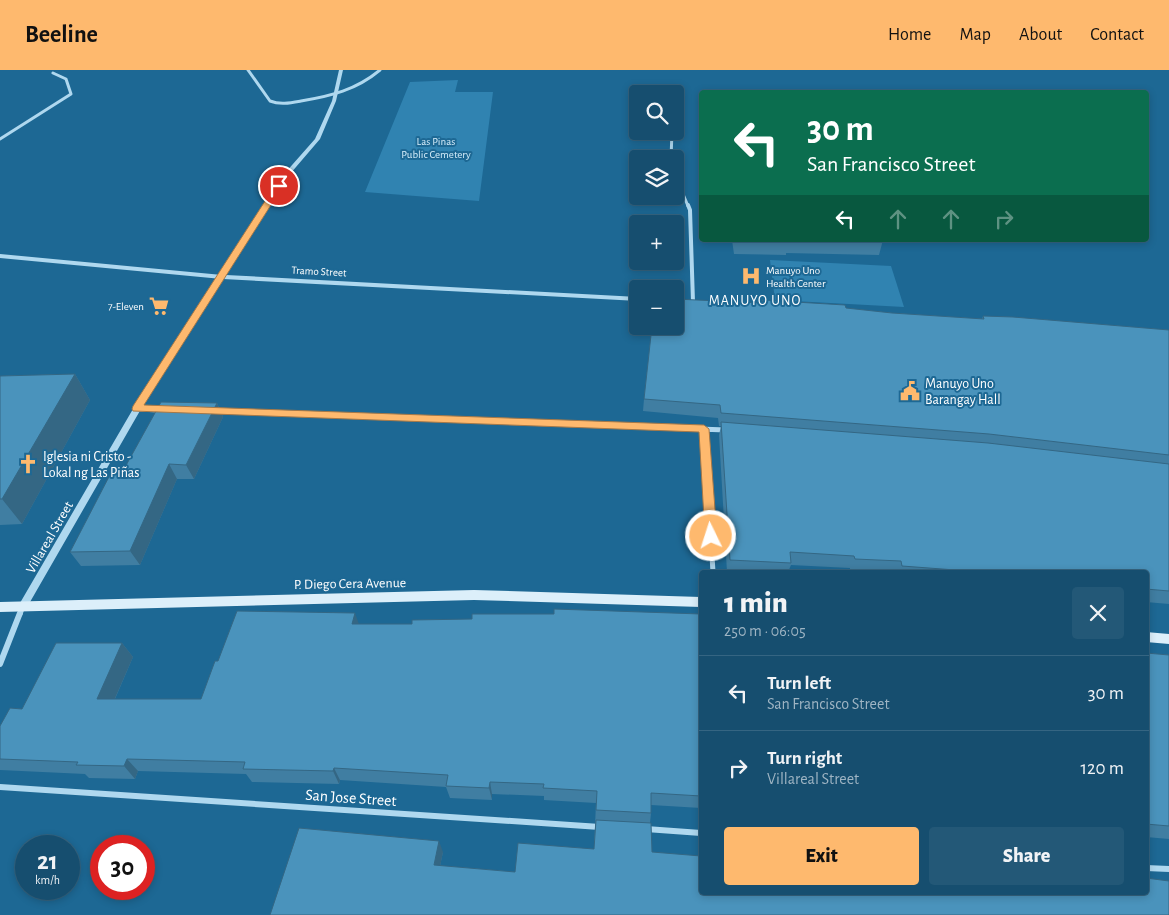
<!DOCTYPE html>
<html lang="en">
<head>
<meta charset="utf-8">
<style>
	:root { --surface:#164e6f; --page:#235877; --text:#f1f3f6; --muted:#9eb4c3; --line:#356582; --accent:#feb96e }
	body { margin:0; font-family:"Alegreya Sans",sans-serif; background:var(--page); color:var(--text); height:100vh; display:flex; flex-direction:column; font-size:19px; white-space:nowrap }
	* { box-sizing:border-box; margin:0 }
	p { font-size:16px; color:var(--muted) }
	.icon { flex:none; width:28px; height:28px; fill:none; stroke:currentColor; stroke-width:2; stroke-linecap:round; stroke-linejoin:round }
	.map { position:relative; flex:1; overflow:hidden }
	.sheet { position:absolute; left:699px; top:500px; width:450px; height:325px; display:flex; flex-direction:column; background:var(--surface); border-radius:5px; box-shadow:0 2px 8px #0003,0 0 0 1px var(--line) }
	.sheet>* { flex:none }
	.banner { position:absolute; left:699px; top:20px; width:450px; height:152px; border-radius:5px; box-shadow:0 2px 8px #0003,0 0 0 1px var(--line); background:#0b6e4f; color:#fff; overflow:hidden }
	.buttons { position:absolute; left:629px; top:15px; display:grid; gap:10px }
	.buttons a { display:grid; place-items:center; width:55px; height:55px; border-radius:5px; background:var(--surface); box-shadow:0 2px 8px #0003,0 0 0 1px var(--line); font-size:25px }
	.speed { position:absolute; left:15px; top:765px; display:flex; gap:10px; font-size:25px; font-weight:700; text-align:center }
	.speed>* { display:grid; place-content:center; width:65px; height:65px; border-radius:50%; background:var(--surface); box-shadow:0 2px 8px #0003,0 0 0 1px var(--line); line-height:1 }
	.speed small { font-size:12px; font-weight:400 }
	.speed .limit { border:8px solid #d22; background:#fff; color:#111 }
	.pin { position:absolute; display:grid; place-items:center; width:42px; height:42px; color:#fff; margin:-21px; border:2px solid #fff; border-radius:50%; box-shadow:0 1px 5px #0007 }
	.me { position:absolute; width:55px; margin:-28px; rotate:356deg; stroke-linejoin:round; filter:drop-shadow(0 0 4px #0008) }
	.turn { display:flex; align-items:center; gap:18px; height:105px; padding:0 25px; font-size:22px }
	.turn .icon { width:65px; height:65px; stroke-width:2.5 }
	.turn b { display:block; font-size:35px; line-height:42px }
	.lanes { display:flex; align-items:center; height:48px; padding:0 25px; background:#0003; justify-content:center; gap:25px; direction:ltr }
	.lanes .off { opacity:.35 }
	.round { display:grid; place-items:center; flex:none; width:52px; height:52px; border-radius:5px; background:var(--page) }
	.summary { display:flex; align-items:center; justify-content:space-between; height:85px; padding:0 25px }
	h1 { font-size:30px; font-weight:800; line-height:38px }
	.button { display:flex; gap:10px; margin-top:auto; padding:10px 25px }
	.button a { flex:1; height:58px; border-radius:5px; background:var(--accent); color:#111; font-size:20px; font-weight:800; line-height:58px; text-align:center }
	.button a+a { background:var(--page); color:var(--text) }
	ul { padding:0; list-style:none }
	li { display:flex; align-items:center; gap:15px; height:75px; padding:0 25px; border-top:1px solid var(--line) }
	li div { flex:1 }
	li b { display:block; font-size:19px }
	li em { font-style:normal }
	header { display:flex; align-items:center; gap:30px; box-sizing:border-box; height:70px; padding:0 25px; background:var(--accent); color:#111 }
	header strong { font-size:24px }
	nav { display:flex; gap:28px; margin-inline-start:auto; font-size:18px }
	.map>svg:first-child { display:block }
</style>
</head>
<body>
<header>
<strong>Beeline</strong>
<nav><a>Home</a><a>Map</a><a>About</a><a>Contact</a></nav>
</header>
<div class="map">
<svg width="1169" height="845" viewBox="0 0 1169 845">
	<rect width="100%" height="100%" fill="#1d6894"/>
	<path fill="#3083b1" d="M458 10 455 22H493L479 131 365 122 410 12Z
		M770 190 891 196 904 237 775 230Z"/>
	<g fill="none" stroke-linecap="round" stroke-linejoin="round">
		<path stroke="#afd8ef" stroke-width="3" d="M248 0 270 31C280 35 290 33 301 31 331 26 356 20 380 0
			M675 38 677 34
			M0 69 71 24 66 9 53 3
			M671 89 672 61
			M675 105 688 136"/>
		<path stroke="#afd8ef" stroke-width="4" d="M688 135 690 140 693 232
			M0 186 222 207"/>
		<path stroke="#afd8ef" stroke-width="5" d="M137 339 161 340
			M215 341 726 360
			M704 359 713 502
			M20 544 23 536"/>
		<path stroke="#afd8ef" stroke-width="6" d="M0 594 20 543
			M0 717 600 757
			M646 759 701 763
			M1146 798 1169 799"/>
		<path fill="#afd8ef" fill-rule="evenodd" d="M339 0H343L336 31 320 69 290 104 226 205 638 227V231L223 209 141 339 26 539 23 540 20 539 18 536 20 533 133 339 285 103 315 69 332 31Z"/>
		<path fill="#dceffa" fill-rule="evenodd" d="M474 520 701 527V537L474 530 0 542V532Z
			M1146 562 1169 564V574L1146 572Z"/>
	</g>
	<path fill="#407ea2" d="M732 170H883L879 185 786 183V185L734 184Z
		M762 230 892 243 982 249 983 246 1169 260V534L1146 532V502H875L850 501V498L791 495 788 502H727L719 365 721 356H719L718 348 643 341 644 329 762 233Z
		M75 304 90 330 22 454 0 455V306Z
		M217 333 223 347 194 409H177L140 495 81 496 70 482 124 399Z
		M701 544V738L651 735V743L650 753 652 782 1169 845H270L443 782 440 796 515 802 594 779 596 733 544 730V726L492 724V730L450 728 446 717 340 710 339 714 252 712 246 704 138 701 135 709 89 708 85 704 0 700V656L22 639 122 573 133 587 115 629H201L218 591 359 554H412L472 549Z
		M1146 583 1169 585V769L1146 767Z"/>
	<path fill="#346784" d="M75 304 90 330 22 454 2 429Z
		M217 333 223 347 194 409 186 395Z
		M169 394 177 409 140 495 130 481Z
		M355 543 360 557 352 554Z
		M122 573 133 587 109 642 97 629Z
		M127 689 138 701 135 709 124 696Z
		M334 698 340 710 339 714 333 701Z
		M490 712 492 724V730L489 718Z
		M439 771 443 782 438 806 434 795Z"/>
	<path fill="#4a93bc" stroke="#346784" d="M720 20H798V22H721Z
		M675 229 763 233 762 230 845 235 846 238 892 243 984 249 983 246 1013 247 1169 260V385L989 364 721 343 720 335 644 329 652 256H675Z
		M75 304 2 429H0V306Z
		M161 332 217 333 186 395 169 394 130 481 70 482 113 399H124Z
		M721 352 988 373 1169 394V521L1146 519V502H982L902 496 901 491 855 489 854 486 790 482 791 493 730 490Z
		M554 539 701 544V726L651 723V743L596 740 597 721 543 718 544 714 490 712 489 718 446 716 448 705 334 698 333 701 243 699 245 692 127 689 124 696 76 695 78 692 0 689V656L10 638 22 639 56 573H122L97 629H201L215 591H218L237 541 355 543 352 554H412V550L472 549V544H554Z
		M1146 583 1169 585V756L1146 754Z
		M596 750 651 753 652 782 701 786V822H1146V808L1169 811V845H270L299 758 439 771 434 795 515 802 518 773 594 779Z"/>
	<path fill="#feb96e" stroke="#a57848" d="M276 114 283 116 144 335 704 355 709 359 717 466 715 470H707L705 466 699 362 133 341 132 339 133 336Z"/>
	<defs>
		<symbol id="hospital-bare" viewBox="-9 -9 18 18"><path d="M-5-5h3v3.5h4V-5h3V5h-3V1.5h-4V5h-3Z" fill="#feb96e" stroke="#1d6894" stroke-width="2.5" paint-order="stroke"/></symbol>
		<symbol id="supermarket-bare" viewBox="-9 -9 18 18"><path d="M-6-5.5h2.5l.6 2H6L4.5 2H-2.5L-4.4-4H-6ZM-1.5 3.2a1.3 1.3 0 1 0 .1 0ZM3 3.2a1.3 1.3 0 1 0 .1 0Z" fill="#feb96e" stroke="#1d6894" stroke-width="2.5" paint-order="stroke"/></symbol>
		<symbol id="civic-bare" viewBox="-9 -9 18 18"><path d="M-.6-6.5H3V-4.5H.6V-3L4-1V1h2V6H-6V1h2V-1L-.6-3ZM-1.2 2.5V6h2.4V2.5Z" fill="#feb96e" stroke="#1d6894" stroke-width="2.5" paint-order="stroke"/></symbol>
		<symbol id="church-bare" viewBox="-9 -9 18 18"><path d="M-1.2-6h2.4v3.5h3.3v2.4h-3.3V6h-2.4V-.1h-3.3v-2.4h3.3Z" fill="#feb96e" stroke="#1d6894" stroke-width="2.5" paint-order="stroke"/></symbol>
	</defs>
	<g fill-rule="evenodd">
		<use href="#hospital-bare" x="737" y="192" width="28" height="28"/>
		<use href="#supermarket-bare" x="145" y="222" width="28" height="28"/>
		<use href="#civic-bare" x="896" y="307" width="28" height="28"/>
		<use href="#church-bare" x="14" y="380" width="28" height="28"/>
	</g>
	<g text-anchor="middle" stroke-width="4" stroke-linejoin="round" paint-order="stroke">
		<g font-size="11" fill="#d5edfa" stroke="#1d6894">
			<text x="436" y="75">Las Pinas<tspan x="436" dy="13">Public Cemetery</tspan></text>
		</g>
		<g font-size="11" fill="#fff" stroke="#1d6894" text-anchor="start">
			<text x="766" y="204">Manuyo Uno<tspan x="766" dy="13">Health Center</tspan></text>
			<text x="144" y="240" text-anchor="end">7-Eleven</text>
		</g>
		<g font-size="11" fill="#fff" stroke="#1d6894">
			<text transform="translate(319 201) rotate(3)" y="4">Tramo Street</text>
		</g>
		<g font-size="14" letter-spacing="1" fill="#fff" stroke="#1d6894">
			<text x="755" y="235">MANUYO UNO</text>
		</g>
		<g font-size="14" fill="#fff" stroke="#1d6894" text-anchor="start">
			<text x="925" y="318">Manuyo Uno<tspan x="925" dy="16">Barangay Hall</tspan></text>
			<text x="43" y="391">Iglesia ni Cristo -<tspan x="43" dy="16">Lokal ng Las Piñas</tspan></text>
		</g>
		<g font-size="14" fill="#fff" stroke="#1d6894">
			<text transform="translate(49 467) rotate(-60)" y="5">Villareal Street</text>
			<text transform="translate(350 513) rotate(-1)" y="5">P. Diego Cera Avenue</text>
		</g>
		<g font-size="16" fill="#fff" stroke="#1d6894">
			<text transform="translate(351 727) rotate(4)" y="6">San Jose Street</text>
		</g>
	</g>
</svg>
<div class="buttons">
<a><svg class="icon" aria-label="search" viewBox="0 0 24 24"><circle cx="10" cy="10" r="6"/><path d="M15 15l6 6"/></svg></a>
<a><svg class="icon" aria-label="layers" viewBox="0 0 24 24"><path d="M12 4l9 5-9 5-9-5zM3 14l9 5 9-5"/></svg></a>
<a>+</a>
<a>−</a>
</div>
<div class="speed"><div>21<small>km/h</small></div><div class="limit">30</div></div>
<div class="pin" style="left:279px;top:116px;background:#d93025"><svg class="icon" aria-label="arrive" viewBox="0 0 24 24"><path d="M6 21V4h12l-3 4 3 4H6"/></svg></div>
<svg class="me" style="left:711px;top:466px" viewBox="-20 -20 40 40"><circle r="17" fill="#feb96e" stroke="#fff" stroke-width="3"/><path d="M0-11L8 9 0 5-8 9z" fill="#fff"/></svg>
<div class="banner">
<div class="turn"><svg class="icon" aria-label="left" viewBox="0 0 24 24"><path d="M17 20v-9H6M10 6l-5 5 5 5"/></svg><div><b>30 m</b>San Francisco Street</div></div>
<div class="lanes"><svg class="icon" aria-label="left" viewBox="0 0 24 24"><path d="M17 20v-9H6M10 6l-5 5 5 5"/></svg><svg class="icon off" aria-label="ahead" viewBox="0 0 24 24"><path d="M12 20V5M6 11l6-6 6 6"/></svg><svg class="icon off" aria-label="ahead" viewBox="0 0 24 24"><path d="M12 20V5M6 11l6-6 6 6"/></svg><svg class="icon off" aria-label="right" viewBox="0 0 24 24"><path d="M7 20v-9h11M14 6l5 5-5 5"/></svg></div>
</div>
<section class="sheet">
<div class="summary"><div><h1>1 min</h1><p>250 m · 06:05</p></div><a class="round"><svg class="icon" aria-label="close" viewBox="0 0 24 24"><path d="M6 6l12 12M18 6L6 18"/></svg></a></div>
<ul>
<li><svg class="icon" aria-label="left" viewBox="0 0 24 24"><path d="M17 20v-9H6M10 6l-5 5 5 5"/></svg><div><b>Turn left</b><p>San Francisco Street</p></div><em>30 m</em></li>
<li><svg class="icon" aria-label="right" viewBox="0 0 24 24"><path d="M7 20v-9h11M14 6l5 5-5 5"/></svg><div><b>Turn right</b><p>Villareal Street</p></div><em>120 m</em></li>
</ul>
<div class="button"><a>Exit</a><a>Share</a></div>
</section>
</div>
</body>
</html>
